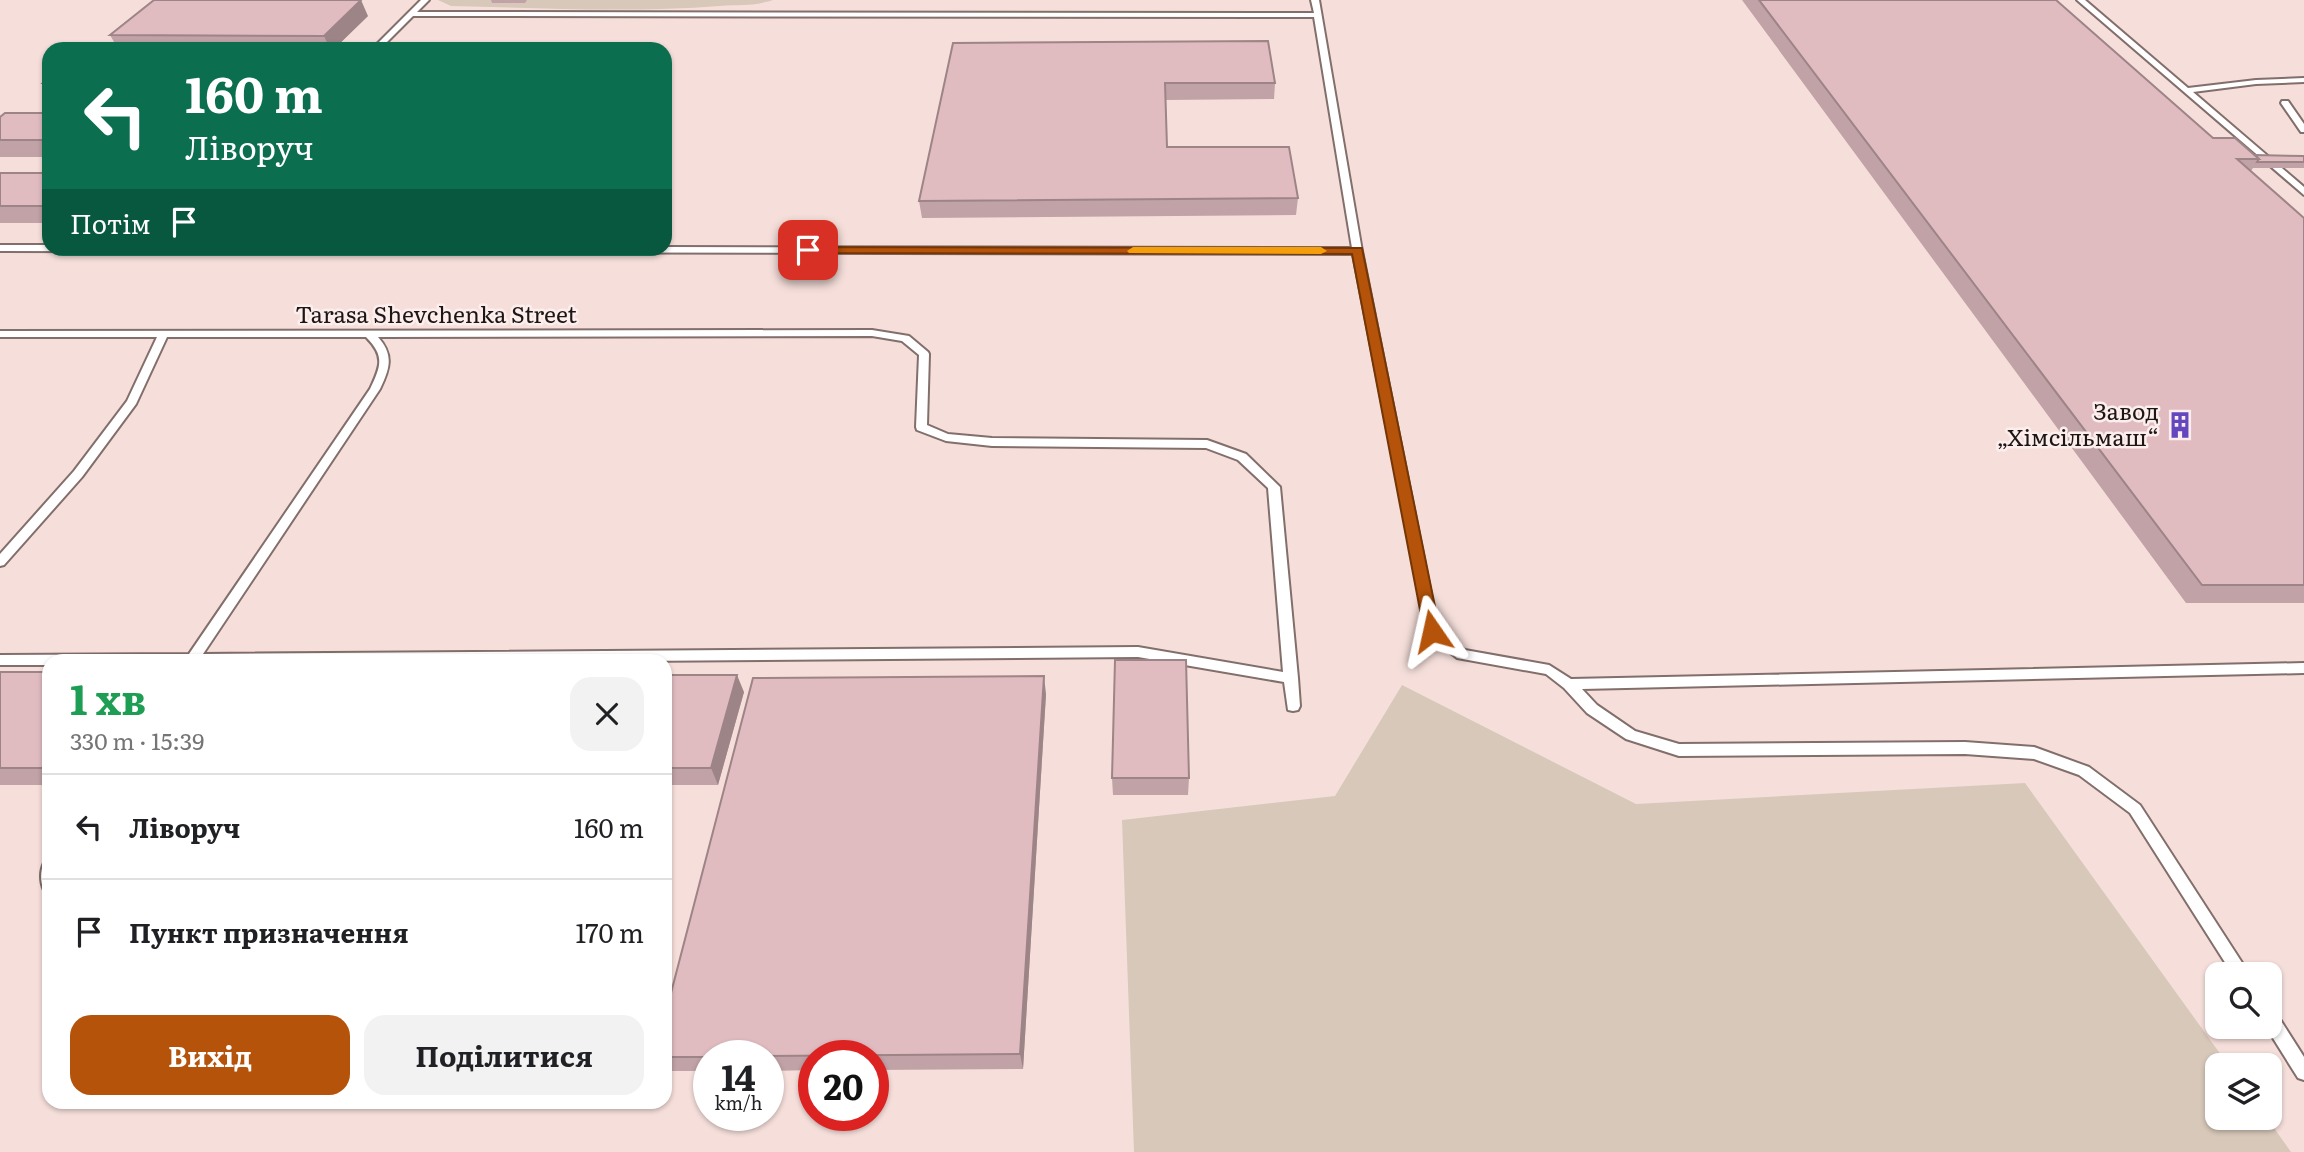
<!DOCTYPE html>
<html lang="uk">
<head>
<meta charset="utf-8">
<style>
	:root { --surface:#fff; --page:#f2f2f2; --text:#202124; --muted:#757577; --line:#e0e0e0; --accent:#b45309 }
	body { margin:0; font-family:Literata,serif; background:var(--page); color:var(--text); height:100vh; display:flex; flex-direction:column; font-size:26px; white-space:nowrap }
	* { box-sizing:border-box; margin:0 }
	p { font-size:23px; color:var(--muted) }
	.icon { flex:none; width:38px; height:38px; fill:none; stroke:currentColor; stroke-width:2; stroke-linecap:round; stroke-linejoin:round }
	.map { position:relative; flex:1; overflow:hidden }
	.sheet { position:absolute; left:42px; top:654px; width:630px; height:455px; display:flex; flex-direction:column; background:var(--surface); border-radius:21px; box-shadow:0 2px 5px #0004 }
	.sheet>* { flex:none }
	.guide { position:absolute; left:42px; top:42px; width:630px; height:214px; border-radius:21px; box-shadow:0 2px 5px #0004; background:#0b6e4f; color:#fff; overflow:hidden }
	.controls { position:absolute; left:2205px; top:962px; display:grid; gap:14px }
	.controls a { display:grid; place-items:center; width:77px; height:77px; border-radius:14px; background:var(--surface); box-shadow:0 2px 5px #0004; font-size:35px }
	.speed { position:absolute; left:693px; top:1040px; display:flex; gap:14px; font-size:35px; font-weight:700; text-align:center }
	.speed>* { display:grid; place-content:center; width:91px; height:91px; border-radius:50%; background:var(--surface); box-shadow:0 2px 5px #0004; line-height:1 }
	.speed small { font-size:18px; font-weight:400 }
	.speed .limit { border:10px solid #d22; background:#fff; color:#111 }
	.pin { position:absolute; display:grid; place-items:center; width:60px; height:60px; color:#fff; margin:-30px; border-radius:14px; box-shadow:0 4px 10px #0006 }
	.me { position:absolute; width:77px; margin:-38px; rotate:349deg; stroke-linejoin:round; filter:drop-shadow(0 0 5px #0008) }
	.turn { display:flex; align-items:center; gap:24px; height:147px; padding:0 28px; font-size:32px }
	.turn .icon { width:91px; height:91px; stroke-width:2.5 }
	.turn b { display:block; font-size:49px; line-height:60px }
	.then { display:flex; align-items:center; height:66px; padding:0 28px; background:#0003; gap:14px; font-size:26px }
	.round { display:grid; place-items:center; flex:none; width:74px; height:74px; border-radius:21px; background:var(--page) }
	.summary { display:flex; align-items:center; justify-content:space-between; height:119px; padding:0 28px }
	h1 { font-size:42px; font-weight:700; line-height:52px; color:#1e9e55 }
	.action { display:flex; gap:14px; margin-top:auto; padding:14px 28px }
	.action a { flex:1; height:80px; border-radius:21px; background:var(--accent); color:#fff; font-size:28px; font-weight:700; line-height:80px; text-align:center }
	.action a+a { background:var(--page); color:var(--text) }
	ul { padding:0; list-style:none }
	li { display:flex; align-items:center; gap:21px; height:105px; padding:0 28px; border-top:2px solid var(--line) }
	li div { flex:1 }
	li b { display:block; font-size:26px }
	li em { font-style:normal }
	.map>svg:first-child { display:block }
</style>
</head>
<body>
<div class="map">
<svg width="2304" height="1152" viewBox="0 0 2304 1152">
	<rect width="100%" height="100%" fill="#f6dfdb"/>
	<path fill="#d7c8b9" d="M438 0H773C751 7 742 4 720 6 630 13 541 8 451 6Z
		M1402 685 1636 804 2025 783 2229 1066H2217V1118H2267L2291 1152H1134L1122 820 1335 796Z"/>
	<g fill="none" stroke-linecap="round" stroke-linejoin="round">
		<defs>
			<path id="lane" d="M421 0H429L417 12 1314 13 1311 0H1319L1362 251 1438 629 1465 650 1549 665 1571 679 2304 663V673L1582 689 1597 705 1635 731 1679 744 1965 742 2034 747 2089 767 2140 805 2250 975H2233L2130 813 2079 775 2034 759 1965 754 1679 756 1626 739 1587 713 1564 688 1546 674 1457 658 1427 634 1353 254 0 251V245H49V248H665V247L1352 248 1314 17 413 16 380 49H372Z
				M2077 0H2085L2188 88 2256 80 2304 78V82L2256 84 2193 92 2304 187V195Z
				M2282 101H2288L2304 124V132H2301L2281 103Z
				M872 330 909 336 928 352 929 354 927 425 948 434 992 438 1207 440 1246 454 1280 487 1298 678 1300 706 1298 710 1293 711 1288 710 1284 682 1138 657 501 662H49V665H0V655L189 654 370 389C381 366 385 356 366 337H167L136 404 82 477 4 565 0 566V554L74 471 127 401 157 337H0V331ZM872 336 902 341 919 355 916 427 917 430 946 441 992 446 1206 448 1238 460 1268 488 1283 672 1138 647 203 654 380 389C390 368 394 355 378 337Z
				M49 861V892L44 890C40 882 40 871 44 863Z
				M2270 1011 2276 1013 2304 1057V1080L2298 1078 2266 1027H2270Z"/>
		</defs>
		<use href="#lane" stroke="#826e6a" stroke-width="4"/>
		<use href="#lane" fill="#fff" fill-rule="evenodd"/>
	</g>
	<path fill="#c1a2a6" d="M491 0H527L525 3H492Z
		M1742 0H2056L2213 138 2255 155 2304 156V168H2253L2251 171 2304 218V603H2186Z
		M368 16 334 49H118L110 35Z
		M953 43 1275 83 1274 99 1165 100 1167 147 1298 198 1296 215 922 218 919 201Z
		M49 78V93L43 83Z
		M49 113V157H0V117Z
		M0 173H49V223H0Z
		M0 672H49V785H0Z
		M665 675 744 692 718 785H665Z
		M1046 694 1023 1069 873 1070V1055H814V1070L768 1071V1055H709V1071H665V1016Z
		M1112 778H1189L1188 795H1113Z"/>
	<path fill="#9d8487" d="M361 0 368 16 334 49H330L324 36Z
		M737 675 744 692 718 785 711 768Z
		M1044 676 1046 694 1023 1069 1020 1054Z
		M49 760V773L43 768Z"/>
	<path fill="#e0bcc1" stroke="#9d8487" stroke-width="2" d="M154 0H361L324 36 110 35Z
		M1759 0H2056L2213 138H2235L2259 159H2237L2304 218V585H2202Z
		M1268 41 1275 83H1165L1167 147H1289L1298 198 919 201 953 43Z
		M49 78V83H43Z
		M5 113H49V140H0V117Z
		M2255 155 2304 156V162H2257L2259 159Z
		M0 173H49V206H0Z
		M499 660H527V662H498Z
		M1115 660H1186L1189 778H1112Z
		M0 672H49V760L43 768H0Z
		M665 675H737L711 768H665Z
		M1044 676 1020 1054 768 1056V1055H709V1057H665V1016L753 678Z"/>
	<path fill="#b45309" stroke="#753606" stroke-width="2" d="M808 247 1362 248 1440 631 1438 635H1426L1424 631 1352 254 804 253 802 250Z"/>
	<path fill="#f59e0b" d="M1133 247H1321L1327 251 1321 254 1129 253 1127 251Z"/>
	<defs>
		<symbol id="building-bare" viewBox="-9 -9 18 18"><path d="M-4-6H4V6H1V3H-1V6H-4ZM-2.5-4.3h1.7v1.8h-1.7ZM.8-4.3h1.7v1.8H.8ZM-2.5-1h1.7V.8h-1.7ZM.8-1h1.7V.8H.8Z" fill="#6447bf" stroke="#fceeec" stroke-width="2.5" paint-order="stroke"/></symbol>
	</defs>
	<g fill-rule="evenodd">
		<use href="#building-bare" x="2161" y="406" width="38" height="38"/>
	</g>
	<g text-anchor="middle" stroke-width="5" stroke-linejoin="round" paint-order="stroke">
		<g font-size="23" fill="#1e1615" stroke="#fceeec">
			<text x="436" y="323">Tarasa Shevchenka Street</text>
		</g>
		<g font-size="23" fill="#1e1615" stroke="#fceeec" text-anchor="end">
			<text x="2159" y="420">Завод<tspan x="2159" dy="26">„Хімсільмаш“</tspan></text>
		</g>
	</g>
</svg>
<div class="controls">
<a><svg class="icon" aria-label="search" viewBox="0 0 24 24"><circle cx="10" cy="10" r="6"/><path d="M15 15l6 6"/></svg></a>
<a><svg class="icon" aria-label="layers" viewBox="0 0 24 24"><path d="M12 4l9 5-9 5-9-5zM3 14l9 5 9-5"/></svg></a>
</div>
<div class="speed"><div>14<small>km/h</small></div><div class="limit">20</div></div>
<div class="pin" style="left:808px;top:250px;background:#d93025"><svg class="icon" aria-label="arrive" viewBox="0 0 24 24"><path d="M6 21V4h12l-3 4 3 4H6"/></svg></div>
<svg class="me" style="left:1432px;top:631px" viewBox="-20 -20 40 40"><path d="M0-17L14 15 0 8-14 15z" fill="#b45309" stroke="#fff" stroke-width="4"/></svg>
<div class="guide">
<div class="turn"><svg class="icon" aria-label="left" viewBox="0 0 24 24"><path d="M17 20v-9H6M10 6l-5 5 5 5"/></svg><div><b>160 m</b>Ліворуч</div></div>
<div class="then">Потім<svg class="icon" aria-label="arrive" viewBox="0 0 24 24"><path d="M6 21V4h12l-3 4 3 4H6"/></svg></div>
</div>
<section class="sheet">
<div class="summary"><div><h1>1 хв</h1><p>330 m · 15:39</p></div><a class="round"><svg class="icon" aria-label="close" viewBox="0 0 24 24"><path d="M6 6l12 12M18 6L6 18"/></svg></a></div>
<ul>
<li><svg class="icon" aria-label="left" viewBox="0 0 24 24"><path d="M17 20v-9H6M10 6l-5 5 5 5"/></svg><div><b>Ліворуч</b></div><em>160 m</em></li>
<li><svg class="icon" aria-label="arrive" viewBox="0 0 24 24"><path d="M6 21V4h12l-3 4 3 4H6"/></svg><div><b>Пункт призначення</b></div><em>170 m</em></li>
</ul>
<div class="action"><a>Вихід</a><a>Поділитися</a></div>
</section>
</div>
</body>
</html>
